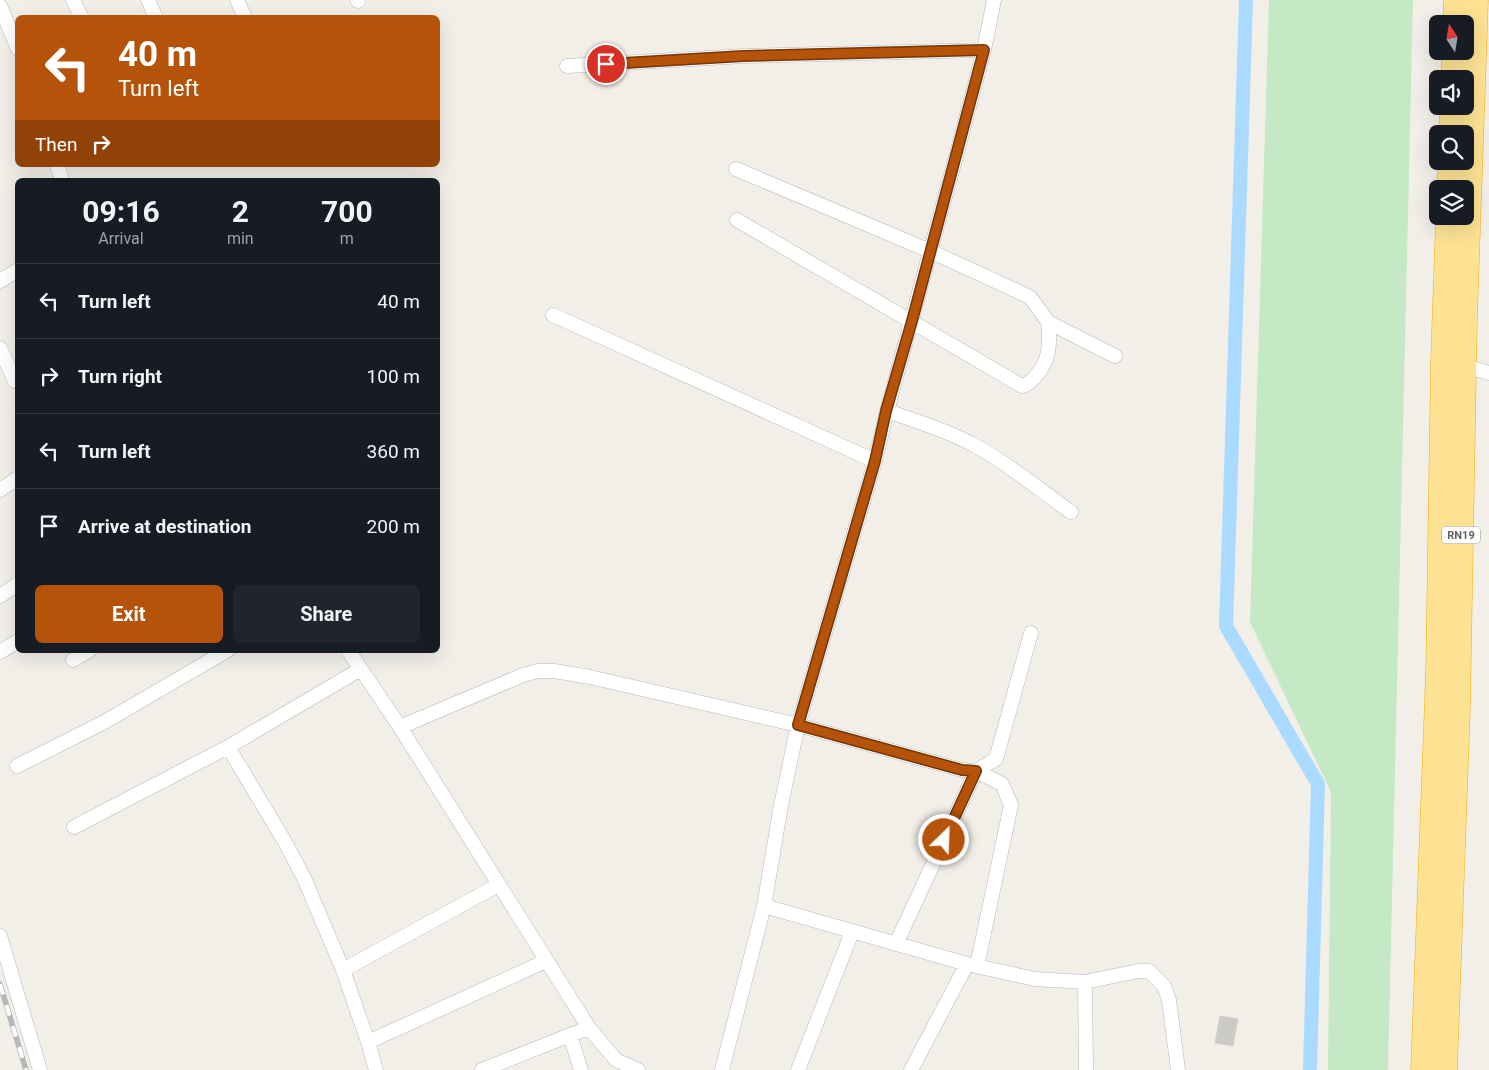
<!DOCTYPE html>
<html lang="en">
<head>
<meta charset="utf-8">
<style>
	:root { --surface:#171b24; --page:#20242c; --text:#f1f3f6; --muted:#9ea1a6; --line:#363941; --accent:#b45309 }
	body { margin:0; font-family:Roboto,sans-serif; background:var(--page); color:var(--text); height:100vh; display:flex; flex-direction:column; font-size:19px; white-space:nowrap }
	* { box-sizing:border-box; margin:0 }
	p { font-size:16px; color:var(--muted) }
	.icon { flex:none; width:28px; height:28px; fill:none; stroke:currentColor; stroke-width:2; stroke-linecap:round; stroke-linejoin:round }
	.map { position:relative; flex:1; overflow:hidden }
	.sheet { position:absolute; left:15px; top:178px; width:425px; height:475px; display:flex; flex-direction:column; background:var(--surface); border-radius:8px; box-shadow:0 5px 20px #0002 }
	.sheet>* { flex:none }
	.guide { position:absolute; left:15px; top:15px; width:425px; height:152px; border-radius:8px; box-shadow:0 5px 20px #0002; background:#b45309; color:#fff; overflow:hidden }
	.needle { width:32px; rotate:348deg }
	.buttons { position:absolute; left:1429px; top:15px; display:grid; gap:10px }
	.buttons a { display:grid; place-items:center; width:45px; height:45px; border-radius:8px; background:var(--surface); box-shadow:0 5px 20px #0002; font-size:25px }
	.pin { position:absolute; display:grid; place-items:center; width:42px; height:42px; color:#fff; margin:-21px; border:2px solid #fff; border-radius:50%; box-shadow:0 1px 5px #0007 }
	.me { position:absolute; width:55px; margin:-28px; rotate:24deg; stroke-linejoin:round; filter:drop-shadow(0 0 4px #0008) }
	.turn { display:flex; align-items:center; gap:18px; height:105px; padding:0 20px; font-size:22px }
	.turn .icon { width:65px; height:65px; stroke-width:2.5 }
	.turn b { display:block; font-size:35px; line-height:42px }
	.then { display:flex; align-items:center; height:48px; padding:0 20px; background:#0003; gap:10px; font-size:19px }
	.eta { display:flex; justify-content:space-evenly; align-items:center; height:85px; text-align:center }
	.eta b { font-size:30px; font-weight:700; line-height:35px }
	.button { display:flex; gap:10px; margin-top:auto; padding:10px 20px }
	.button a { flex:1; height:58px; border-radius:8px; background:var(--accent); color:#fff; font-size:20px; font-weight:700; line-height:58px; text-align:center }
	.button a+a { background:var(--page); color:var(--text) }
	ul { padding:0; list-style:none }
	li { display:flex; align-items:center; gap:15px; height:75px; padding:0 20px; border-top:1px solid var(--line) }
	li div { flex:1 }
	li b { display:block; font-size:19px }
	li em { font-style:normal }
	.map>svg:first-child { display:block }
</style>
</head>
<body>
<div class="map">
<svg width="1489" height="1070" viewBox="0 0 1489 1070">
	<rect width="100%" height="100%" fill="#f1efe8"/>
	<path fill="#c5e8c5" d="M1269 0H1413L1388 1070H1328L1331 792 1250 622Z"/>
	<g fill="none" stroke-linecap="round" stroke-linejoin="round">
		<path stroke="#aadaff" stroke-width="14" d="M1246 0 1226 626 1318 784 1310 1070"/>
	</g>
	<path fill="#cccac5" stroke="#d6d1c6" d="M1220 1016 1238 1019 1233 1046 1215 1043Z"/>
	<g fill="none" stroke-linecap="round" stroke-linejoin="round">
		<defs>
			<path id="street" d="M73 0 82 18
				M148 0 156 18
				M237 0 245 18
				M357 0 358 1
				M0 6 18 49
				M567 66 744 56 984 50
				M57 165 62 180
				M736 169 930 251 1030 297 1048 322 1115 356
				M737 220 1022 386C1034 383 1047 363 1048 351 1050 342 1049 331 1048 322
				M0 281 18 270
				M553 315 875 461
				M0 348 15 381
				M1459 364 1489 373
				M887 411C916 421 948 431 976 446 1010 465 1040 490 1071 512
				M0 490 18 478
				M0 596 18 584
				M348 650 400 727 589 1028 616 1060 638 1070
				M0 652 18 641
				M73 660 90 650
				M400 727 523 675 538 671H554L590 677 798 725 962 770 976 771 996 759 1031 633
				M228 747 285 842 304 878 343 970 368 1042 376 1070
				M17 766 106 721 228 650
				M74 827 228 747 361 669
				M764 906 967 964 1035 979 1085 982 1138 971H1149L1164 986 1169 1000 1178 1070
				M0 936 40 1070
				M896 944 976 771 1002 784 1011 805 977 966
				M343 970 498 885
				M1085 982 1086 1070
				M570 1035 581 1070
				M368 1042 546 961
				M482 1070 570 1035 589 1028
				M722 1070 764 906 781 805 798 725 875 461 887 411 958 149 984 50 994 0
				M798 1070 852 932
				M911 1070 967 964"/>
			<path id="highway" d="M1455 24 1456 0
				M1453 79 1454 51
				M1451 134 1452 106
				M1449 189 1450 161
				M1423 1070 1438 671 1443 361 1448 216
				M1445 1070 1458 708 1465 317 1476 0"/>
		</defs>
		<use href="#street" stroke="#b5b8bc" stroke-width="15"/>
		<use href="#highway" stroke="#f9ab00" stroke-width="25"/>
		<use href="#street" stroke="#fff" stroke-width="14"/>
		<use href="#highway" stroke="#fde293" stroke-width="24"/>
		<defs>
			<path id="rail" d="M0 984 26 1070"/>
		</defs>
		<use href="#rail" stroke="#b6b7b8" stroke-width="5.5"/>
		<use href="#rail" stroke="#fff" stroke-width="4" stroke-dasharray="11" stroke-linecap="butt"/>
	</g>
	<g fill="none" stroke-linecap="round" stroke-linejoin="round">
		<defs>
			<path id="route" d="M606 64 744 56 984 50 912 321 886 411 875 461 798 725 962 770 976 771 944 840"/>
		</defs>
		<use href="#route" stroke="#753606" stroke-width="12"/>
		<use href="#route" stroke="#b45309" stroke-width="9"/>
	</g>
	<g text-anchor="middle" stroke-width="4.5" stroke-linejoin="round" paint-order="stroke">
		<rect fill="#fff" stroke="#8f9295" stroke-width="1" x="1442" y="526.5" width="38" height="17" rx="4"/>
		<g font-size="11" font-weight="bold" fill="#5f6368">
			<text x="1461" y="539">RN19</text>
		</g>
	</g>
</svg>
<div class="buttons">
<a><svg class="needle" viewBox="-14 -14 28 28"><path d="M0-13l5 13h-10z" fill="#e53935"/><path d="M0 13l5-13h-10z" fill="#9ea1a6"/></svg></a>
<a><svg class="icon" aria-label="sound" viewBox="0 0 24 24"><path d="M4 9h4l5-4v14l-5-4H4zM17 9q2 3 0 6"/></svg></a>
<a><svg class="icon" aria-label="search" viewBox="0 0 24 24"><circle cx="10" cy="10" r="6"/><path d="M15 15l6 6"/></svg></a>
<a><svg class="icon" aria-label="layers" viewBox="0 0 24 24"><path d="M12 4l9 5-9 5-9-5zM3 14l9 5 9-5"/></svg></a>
</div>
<div class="pin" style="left:606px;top:64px;background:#d93025"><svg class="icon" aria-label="arrive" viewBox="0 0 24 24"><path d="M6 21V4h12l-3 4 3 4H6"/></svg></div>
<svg class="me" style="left:944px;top:840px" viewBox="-20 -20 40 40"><circle r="17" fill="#b45309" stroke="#fff" stroke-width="3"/><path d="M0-11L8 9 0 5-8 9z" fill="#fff"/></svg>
<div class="guide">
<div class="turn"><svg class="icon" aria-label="left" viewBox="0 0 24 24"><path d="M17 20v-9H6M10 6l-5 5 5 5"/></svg><div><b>40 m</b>Turn left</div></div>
<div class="then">Then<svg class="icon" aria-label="right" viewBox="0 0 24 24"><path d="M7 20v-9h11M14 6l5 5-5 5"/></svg></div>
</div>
<section class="sheet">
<div class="eta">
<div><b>09:16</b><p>Arrival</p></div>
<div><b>2</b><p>min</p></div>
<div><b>700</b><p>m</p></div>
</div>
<ul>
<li><svg class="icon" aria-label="left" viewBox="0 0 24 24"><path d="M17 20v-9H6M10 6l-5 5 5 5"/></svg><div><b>Turn left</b></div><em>40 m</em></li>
<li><svg class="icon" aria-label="right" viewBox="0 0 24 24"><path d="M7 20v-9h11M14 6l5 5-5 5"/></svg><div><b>Turn right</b></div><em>100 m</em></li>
<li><svg class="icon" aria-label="left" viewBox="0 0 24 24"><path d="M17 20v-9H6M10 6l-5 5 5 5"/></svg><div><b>Turn left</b></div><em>360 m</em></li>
<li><svg class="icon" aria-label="arrive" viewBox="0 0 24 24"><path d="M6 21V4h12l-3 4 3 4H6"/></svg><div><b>Arrive at destination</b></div><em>200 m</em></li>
</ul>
<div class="button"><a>Exit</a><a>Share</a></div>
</section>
</div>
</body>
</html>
